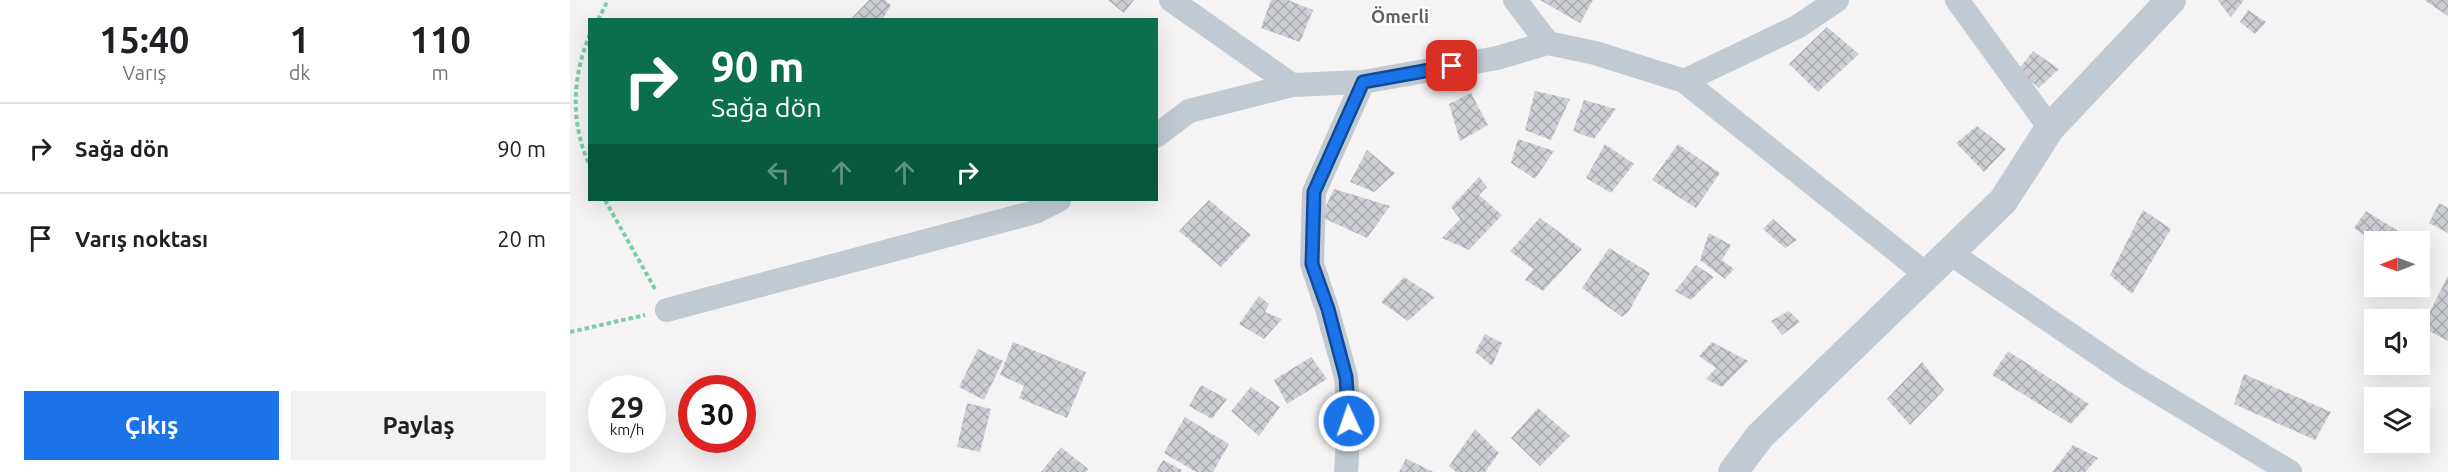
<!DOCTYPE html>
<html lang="tr">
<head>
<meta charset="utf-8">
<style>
	:root { --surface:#fff; --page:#f2f2f2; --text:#202124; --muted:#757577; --line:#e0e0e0; --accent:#1a73e8 }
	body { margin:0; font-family:Ubuntu,sans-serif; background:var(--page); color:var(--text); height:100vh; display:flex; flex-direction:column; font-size:22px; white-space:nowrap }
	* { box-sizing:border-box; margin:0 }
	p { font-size:20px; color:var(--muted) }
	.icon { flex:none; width:33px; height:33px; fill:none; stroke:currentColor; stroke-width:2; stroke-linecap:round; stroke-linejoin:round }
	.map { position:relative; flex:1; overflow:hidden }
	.drawer { display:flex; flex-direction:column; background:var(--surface); width:570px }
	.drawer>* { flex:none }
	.banner { position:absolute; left:18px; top:18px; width:570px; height:183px; border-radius:0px; box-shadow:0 6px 24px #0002; background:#0b6e4f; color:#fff; overflow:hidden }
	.needle { width:39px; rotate:269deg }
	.buttons { position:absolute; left:1794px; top:231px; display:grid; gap:12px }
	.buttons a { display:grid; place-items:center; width:66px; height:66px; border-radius:0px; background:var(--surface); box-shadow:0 6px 24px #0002; font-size:30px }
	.speed { position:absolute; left:18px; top:375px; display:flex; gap:12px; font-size:30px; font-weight:700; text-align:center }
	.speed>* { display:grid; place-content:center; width:78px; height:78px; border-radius:50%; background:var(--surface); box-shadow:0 6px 24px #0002; line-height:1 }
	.speed small { font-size:15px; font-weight:400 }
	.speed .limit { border:9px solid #d22; background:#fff; color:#111 }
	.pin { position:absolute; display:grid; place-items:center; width:51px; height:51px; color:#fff; margin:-26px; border-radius:12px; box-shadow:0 3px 9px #0006 }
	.me { position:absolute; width:66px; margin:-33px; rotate:357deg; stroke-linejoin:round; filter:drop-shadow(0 0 4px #0008) }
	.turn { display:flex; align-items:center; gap:21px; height:126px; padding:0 24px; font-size:27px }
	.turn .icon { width:78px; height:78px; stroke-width:2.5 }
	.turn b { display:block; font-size:42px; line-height:51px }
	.lanes { display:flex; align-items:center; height:57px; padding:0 24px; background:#0003; justify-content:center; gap:30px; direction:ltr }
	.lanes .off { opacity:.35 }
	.eta { display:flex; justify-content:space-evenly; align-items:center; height:102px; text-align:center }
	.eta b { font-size:36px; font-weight:700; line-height:42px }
	.primary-button { display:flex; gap:12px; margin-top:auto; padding:12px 24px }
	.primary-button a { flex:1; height:69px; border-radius:0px; background:var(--accent); color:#fff; font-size:24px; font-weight:700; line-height:69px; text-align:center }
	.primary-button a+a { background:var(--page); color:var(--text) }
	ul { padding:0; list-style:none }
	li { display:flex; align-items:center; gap:18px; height:90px; padding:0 24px; border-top:2px solid var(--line) }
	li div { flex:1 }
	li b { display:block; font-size:22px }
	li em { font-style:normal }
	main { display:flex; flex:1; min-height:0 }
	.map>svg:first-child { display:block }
</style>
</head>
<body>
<main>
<section class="drawer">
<div class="eta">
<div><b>15:40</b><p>Varış</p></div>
<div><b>1</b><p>dk</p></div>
<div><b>110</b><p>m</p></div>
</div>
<ul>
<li><svg class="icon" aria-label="right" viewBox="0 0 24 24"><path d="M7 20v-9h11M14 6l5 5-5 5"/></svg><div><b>Sağa dön</b></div><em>90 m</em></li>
<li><svg class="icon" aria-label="arrive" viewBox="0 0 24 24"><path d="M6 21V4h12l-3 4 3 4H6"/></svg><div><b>Varış noktası</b></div><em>20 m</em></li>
</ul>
<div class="primary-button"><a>Çıkış</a><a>Paylaş</a></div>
</section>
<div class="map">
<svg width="1878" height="472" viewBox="0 0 1878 472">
	<defs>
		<pattern id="building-cross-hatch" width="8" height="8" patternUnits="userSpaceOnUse" patternTransform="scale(1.5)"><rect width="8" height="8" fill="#cdcfd5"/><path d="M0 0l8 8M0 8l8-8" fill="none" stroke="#a8abb0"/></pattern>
	</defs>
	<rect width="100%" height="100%" fill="#f5f3f3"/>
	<path fill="url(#building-cross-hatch)" d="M299 0H315L321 5 312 20H280Z
		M538 0H564L554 13Z
		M701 0H718L743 10 730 42 691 28Z
		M970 0H1023L1010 23Z
		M1647 0H1674L1661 17Z
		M1854 0H1878V16Z
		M1678 10 1696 22 1685 34 1670 22Z
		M1257 27 1289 54 1248 92 1219 64Z
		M1463 51 1489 69 1469 88 1448 70Z
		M965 91 1000 99 981 140 955 130Z
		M901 93 918 125 890 141 879 104Z
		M1014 100 1046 109 1024 139 1003 131Z
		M1407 126 1436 149 1414 172 1386 143Z
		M948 139 984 151 965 179 941 163Z
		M1035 144 1064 164 1041 193 1016 178Z
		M1108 144 1150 173 1126 208 1082 180Z
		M797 150 825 173 804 192 780 182Z
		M909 177 917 187 909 195 932 215 899 250 872 238 890 219 881 207Z
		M764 189 820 206 797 238 751 217Z
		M639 200 681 235 651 267 609 231Z
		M1869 203 1878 208V233L1859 223Z
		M1573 210 1601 229 1562 294 1540 275Z
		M1796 211 1828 231 1817 242H1804L1784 228Z
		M970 218 1012 249 973 291 955 280 963 269 940 251Z
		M1203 219 1227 240 1215 248 1193 229Z
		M1139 233 1161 245 1152 260 1164 269 1155 279 1130 260Z
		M1039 248 1080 273 1059 311 1052 317 1012 288Z
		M1126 265 1144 277 1121 300 1105 291Z
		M1878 276V341L1852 327Z
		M834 277 865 297 838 321 811 302Z
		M689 296 699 304 695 312 712 319 694 339 669 324Z
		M1219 311 1230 322 1212 335 1201 321Z
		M915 334 932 343 922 366 905 352Z
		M443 342 516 372 497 418 449 398 454 386 430 375Z
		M1142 342 1178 361 1152 387 1136 379 1146 368 1129 356Z
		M408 349 433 361 414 400 389 387Z
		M1438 351 1519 404 1501 424 1422 375Z
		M741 357 757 379 717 404 704 380Z
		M1352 362 1374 390 1340 425 1317 399Z
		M1674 374 1761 412 1745 440 1664 404Z
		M631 385 657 399 642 419 619 406Z
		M681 387 710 407 689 436 661 411Z
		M397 403 421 409 410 452 387 447Z
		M968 408 1000 436 970 466 941 438Z
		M615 417 659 444 643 472H626L594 453Z
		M905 429 929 453 915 472H886L879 466Z
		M1503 445 1528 458 1515 472H1482Z
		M491 447 518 469 516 472H471Z
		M836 459 864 472H829Z
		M593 460 612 470 611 472H586Z"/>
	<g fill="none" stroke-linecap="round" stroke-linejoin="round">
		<path stroke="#7ad0a6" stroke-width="4" stroke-dasharray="4.5 3" stroke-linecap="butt" d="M28 20 38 0
			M20 34C2 77 0 124 20 166
			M35 200 85 289
			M0 332 75 315"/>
		<path stroke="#c1cad2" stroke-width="24" d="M601 0 722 85
			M945 0 978 43
			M1387 0 1480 128
			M1114 81 1227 27 1267 0
			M586 136 619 111 722 85 793 82 927 58 978 43 1025 53 1114 81 1357 275
			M1380 253 1561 376 1720 472
			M97 310 465 212 489 200
			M776 472 779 421 776 377 757 309 742 264 744 192 793 82"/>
		<path stroke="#c1cad2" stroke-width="30" d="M1163 472 1190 436 1433 201 1480 128 1601 0"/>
	</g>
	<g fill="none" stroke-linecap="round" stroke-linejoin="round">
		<defs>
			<path id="route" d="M779 421 776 377 758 309 742 264 744 192 793 82 882 66"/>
		</defs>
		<use href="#route" stroke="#114b97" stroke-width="15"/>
		<use href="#route" stroke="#1a73e8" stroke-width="10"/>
	</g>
	<g text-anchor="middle" stroke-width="4.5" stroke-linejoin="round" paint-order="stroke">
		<g font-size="18" font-weight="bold" fill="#5f6368" stroke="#fff">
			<text x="830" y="23">Ömerli</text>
		</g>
	</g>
</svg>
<div class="buttons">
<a><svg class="needle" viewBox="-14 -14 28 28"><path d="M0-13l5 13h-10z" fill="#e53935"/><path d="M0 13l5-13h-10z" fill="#757577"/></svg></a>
<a><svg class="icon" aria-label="sound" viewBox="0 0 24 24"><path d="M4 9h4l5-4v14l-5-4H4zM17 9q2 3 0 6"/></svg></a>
<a><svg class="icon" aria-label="layers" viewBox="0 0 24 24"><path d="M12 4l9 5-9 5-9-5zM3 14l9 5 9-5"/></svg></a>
</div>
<div class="speed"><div>29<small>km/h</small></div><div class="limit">30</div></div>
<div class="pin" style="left:882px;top:66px;background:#d93025"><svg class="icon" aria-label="arrive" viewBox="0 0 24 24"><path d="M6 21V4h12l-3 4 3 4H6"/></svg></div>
<svg class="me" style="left:779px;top:421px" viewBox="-20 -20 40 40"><circle r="17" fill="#1a73e8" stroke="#fff" stroke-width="3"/><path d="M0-11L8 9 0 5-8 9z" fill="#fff"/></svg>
<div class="banner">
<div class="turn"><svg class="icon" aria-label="right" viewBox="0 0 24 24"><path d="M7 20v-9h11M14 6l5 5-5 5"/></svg><div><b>90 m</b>Sağa dön</div></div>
<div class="lanes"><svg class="icon off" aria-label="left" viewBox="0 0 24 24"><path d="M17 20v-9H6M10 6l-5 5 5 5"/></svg><svg class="icon off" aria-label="ahead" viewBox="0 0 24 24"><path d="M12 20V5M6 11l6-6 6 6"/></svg><svg class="icon off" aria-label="ahead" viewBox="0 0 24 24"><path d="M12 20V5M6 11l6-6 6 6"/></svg><svg class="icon" aria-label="right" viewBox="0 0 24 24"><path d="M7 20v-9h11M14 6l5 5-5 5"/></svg></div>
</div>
</div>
</main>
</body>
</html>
